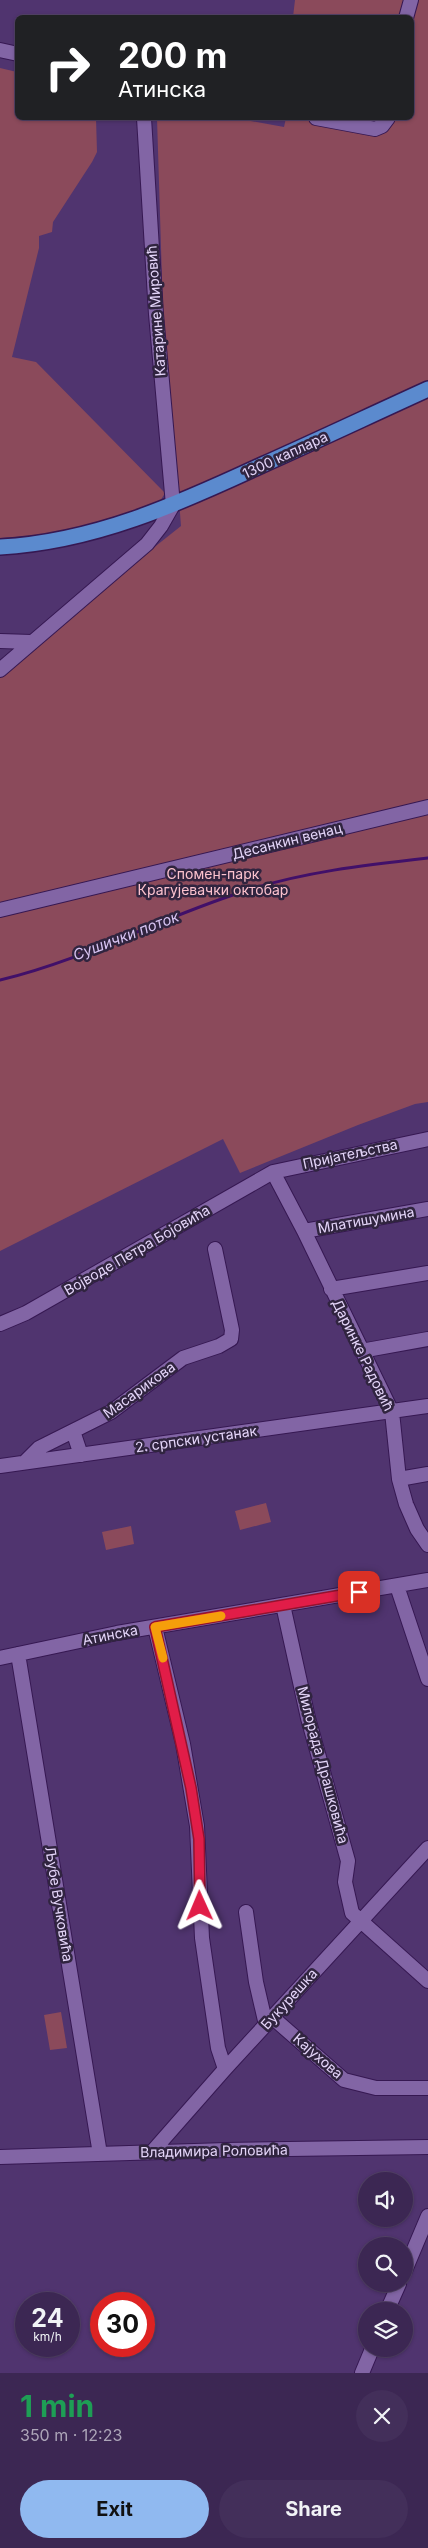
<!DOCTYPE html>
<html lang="en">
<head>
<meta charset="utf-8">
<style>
	:root { --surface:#3c2753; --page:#432f5a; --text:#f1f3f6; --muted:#aca5b8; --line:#55446a; --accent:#90b9f0 }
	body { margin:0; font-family:Inter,sans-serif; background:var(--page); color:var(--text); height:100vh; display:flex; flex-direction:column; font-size:19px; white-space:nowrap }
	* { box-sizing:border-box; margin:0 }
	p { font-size:16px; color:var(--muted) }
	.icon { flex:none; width:28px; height:28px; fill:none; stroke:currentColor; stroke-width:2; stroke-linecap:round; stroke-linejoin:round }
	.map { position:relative; height:2373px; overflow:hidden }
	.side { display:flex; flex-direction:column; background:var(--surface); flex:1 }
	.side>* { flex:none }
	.guide { position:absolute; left:15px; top:15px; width:399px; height:105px; border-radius:8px; box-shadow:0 1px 4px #0004,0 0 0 1px var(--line); background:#202124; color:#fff; overflow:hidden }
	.controls { position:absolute; left:358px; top:2172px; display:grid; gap:10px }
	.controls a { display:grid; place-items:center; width:55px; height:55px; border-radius:50%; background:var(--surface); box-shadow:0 1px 4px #0004,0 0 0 1px var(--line); font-size:25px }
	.speed { position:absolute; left:15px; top:2292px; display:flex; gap:10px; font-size:25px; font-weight:700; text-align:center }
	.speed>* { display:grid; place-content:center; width:65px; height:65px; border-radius:50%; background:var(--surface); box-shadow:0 1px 4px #0004,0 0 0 1px var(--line); line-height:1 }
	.speed small { font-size:12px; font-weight:400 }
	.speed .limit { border:8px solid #d22; background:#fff; color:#111 }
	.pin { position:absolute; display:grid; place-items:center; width:42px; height:42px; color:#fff; margin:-21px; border-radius:10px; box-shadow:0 2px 8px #0006 }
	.me { position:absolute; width:55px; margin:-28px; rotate:359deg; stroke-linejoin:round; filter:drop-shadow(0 0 4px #0008) }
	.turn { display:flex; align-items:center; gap:18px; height:105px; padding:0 20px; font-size:22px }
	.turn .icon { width:65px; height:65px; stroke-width:2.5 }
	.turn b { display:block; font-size:35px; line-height:42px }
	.round { display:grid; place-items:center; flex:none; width:52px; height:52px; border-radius:26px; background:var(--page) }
	.summary { display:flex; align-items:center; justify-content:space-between; height:85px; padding:0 20px }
	h1 { font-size:30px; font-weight:700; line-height:38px; color:#1e9e55 }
	.cta { display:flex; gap:10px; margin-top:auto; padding:10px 20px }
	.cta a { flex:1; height:58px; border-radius:30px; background:var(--accent); color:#111; font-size:20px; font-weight:700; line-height:58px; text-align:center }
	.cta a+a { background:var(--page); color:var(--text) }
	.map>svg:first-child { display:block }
</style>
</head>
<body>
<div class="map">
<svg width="428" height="2373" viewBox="0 0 428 2373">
	<rect width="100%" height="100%" fill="#50346f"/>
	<path fill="#8b4a5b" d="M295 0H428V1102L415 1104 358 1125 240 1173 223 1139 0 1251V670L138 552 147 553 181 526 179 500 169 505 157 118H234L284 127 286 118H411V18L293 17Z
		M0 68 17 72 18 118H96L97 152 92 162 53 222 52 232 39 236V248L12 357 36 362 165 493 159 503 108 522 45 535 0 538Z
		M266 1503 271 1522 240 1530 235 1511Z
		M131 1526 134 1544 106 1550 102 1532Z
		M61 2012 67 2048 50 2050 44 2015Z"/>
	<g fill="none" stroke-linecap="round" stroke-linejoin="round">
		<path stroke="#411069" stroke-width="3" d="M0 980C84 960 160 918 242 892 302 872 365 865 428 858"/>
		<defs>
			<path id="minor" d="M406 18 411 0
				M0 50 18 54
				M316 118 375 129 382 126 388 118
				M0 641 31 642
				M0 670 147 544 161 526 173 505 156 314 144 118
				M0 910 428 807
				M273 1172 304 1231 392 1412 399 1479 406 1504 417 1529 428 1545
				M304 1231 428 1209
				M331 1289 428 1273
				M0 1324 26 1313 273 1172 428 1139
				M361 1351 428 1339
				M81 1455 73 1431 111 1412 183 1358 219 1346 231 1339 232 1330 215 1249
				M26 1461 39 1448 73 1431
				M0 1466 428 1406
				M399 1479 428 1474
				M397 1586 428 1679
				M283 1605 308 1718 348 1861 345 1882 352 1913 428 1981
				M155 1627 183 1744 197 1826 202 1938 218 2048 225 2069
				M18 1654 100 2154
				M0 1658 117 1633 428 1580
				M246 1912 256 1982 266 2025
				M272 2017 344 2080 376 2088H428
				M152 2152 225 2069 428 1848
				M0 2157 227 2150 428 2147
				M404 2273 428 2216
				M387 2311 399 2284
				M362 2373 372 2349"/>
			<path id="major" d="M0 547C94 542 178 504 262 465 318 440 373 414 428 389"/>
		</defs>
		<use href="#minor" stroke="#361852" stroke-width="16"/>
		<use href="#major" stroke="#361852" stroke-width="18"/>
		<use href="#minor" stroke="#8265a5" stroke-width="14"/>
		<use href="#major" stroke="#5b8ace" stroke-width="15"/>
	</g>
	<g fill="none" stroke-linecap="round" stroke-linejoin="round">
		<defs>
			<path id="route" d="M200 1906 199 1839 191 1788 155 1627 359 1592"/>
		</defs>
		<use href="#route" stroke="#92132f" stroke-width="12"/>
		<use href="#route" stroke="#e11d48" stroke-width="9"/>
		<path stroke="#f59e0b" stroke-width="9" d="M163 1658 155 1627 221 1616"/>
	</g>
	<g text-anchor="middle" stroke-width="5" stroke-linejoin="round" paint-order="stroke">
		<g font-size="14" fill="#e4d5f9" stroke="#30243f">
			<text transform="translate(156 311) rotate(-94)" y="5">Катарине Мировић</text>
			<text transform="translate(285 455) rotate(-25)" y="5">1300 каплара</text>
			<text transform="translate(287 841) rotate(-14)" y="5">Десанкин венац</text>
			<text transform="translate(350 1154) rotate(-12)" y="5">Пријатељства</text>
			<text transform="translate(366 1220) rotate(-10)" y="5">Млатишумина</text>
			<text transform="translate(137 1250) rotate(-30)" y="5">Војводе Петра Бојовића</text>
			<text transform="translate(363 1355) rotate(64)" y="5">Даринке Радовић</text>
			<text transform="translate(139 1390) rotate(-36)" y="5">Масарикова</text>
			<text transform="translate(196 1439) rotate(-8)" y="5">2. српски устанак</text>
			<text transform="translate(110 1635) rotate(-11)" y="5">Атинска</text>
			<text transform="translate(323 1765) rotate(75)" y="5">Милорада Драшковића</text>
			<text transform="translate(59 1904) rotate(81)" y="5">Љубе Вучковића</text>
			<text transform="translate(289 1999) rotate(-48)" y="5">Букурешка</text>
			<text transform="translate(318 2056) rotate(41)" y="5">Кајухова</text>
			<text transform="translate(214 2151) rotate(-1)" y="5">Владимира Роловића</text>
		</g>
		<g font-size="14" fill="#fcc2ce" stroke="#30243f">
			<text x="213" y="879">Спомен-парк<tspan x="213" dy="16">Крагујевачки октобар</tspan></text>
		</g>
		<g font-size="15" font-style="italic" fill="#d8c4f3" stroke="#30243f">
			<text transform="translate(126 936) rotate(-21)" y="5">Сушички поток</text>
		</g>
	</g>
</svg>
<div class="controls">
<a><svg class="icon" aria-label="sound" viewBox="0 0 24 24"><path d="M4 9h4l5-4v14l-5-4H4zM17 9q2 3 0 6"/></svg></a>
<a><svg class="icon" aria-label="search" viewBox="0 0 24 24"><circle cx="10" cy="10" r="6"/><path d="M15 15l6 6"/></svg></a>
<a><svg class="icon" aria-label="layers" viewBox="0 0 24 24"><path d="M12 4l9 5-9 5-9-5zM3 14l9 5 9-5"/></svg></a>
</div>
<div class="speed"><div>24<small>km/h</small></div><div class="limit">30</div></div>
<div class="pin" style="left:359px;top:1592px;background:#d93025"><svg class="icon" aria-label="arrive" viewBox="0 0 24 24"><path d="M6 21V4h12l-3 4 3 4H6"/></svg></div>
<svg class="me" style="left:200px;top:1906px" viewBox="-20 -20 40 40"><path d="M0-17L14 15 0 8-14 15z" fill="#e11d48" stroke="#fff" stroke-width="4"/></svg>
<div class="guide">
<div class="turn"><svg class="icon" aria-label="right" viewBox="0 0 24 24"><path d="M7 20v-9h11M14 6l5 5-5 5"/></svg><div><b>200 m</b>Атинска</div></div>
</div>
</div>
<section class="side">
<div class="summary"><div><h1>1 min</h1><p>350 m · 12:23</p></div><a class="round"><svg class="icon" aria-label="close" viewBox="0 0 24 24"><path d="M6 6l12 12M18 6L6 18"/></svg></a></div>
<div class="cta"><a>Exit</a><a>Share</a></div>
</section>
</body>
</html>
